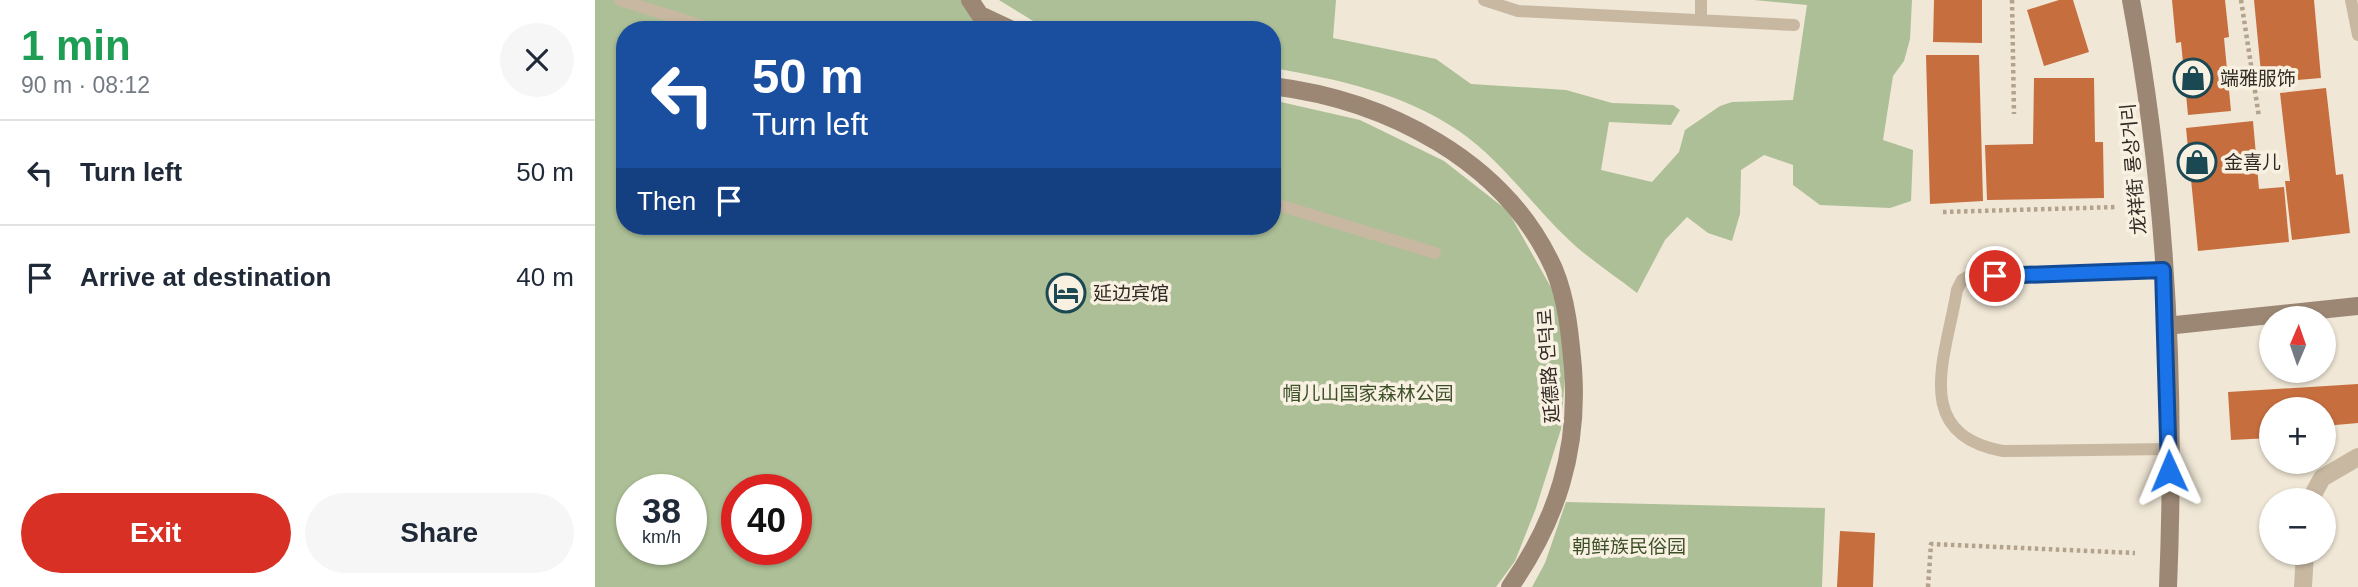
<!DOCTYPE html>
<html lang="en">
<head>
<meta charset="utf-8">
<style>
	:root { --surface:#fff; --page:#f6f6f7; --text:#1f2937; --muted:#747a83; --line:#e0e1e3; --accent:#d93025 }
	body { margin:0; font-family:Helvetica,"Noto Sans SC","Noto Sans KR",sans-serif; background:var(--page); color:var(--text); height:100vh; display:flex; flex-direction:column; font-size:26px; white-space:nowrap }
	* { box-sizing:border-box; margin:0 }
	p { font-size:23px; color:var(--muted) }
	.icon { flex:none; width:38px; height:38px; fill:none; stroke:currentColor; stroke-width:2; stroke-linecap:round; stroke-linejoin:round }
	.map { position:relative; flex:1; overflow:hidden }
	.sheet { display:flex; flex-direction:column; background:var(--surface); width:595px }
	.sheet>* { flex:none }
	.top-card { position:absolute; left:21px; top:21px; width:665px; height:214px; border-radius:28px; box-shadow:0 2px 5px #0004; background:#1a4fa0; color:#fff; overflow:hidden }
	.needle { width:46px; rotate:2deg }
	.controls { position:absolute; left:1664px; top:306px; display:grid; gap:14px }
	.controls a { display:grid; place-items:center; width:77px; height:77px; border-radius:50%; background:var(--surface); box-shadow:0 2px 5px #0004; font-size:35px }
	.speed { position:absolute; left:21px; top:474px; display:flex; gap:14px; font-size:35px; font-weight:700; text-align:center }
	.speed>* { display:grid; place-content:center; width:91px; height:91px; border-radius:50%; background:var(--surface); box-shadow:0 2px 5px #0004; line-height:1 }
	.speed small { font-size:18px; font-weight:400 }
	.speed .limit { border:10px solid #d22; background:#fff; color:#111 }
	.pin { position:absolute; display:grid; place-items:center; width:60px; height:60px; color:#fff; margin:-30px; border:4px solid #fff; border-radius:50%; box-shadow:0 2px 7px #0007 }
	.me { position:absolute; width:77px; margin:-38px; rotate:359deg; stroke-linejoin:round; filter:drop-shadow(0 0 5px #0008) }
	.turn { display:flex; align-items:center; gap:24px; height:147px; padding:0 21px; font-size:32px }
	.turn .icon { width:91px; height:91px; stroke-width:2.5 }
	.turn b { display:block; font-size:49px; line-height:60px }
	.then { display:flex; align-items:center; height:66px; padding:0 21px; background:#0003; gap:14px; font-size:26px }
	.round { display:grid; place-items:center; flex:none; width:74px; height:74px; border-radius:37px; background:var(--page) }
	.summary { display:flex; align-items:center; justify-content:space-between; height:119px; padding:0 21px }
	h1 { font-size:42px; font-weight:800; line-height:52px; color:#1e9e55 }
	.cta { display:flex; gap:14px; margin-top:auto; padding:14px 21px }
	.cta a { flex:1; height:80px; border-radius:42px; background:var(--accent); color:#fff; font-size:28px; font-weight:800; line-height:80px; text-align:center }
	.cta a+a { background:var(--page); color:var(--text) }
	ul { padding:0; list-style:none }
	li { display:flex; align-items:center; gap:21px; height:105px; padding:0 21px; border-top:2px solid var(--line) }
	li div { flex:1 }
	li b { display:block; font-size:26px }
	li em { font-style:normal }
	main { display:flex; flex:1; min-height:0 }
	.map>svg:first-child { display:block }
</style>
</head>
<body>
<main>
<section class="sheet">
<div class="summary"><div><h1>1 min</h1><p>90 m · 08:12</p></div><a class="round"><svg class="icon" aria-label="close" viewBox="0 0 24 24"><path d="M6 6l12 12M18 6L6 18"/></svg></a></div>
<ul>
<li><svg class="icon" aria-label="left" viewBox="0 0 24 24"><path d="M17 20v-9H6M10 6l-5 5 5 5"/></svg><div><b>Turn left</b></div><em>50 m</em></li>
<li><svg class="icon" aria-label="arrive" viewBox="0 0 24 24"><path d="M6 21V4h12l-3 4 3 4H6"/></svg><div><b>Arrive at destination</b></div><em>40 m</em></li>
</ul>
<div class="cta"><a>Exit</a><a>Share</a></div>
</section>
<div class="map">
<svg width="1763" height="587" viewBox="0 0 1763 587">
	<rect width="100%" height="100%" fill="#f0e7d6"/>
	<path fill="#acbf96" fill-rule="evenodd" d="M0 0H366L400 30H30V226H677V100L765 120 849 161 913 211 958 291 972 351 966 429 941 508 920 561 901 587H0ZM37 490H96V550H37ZM142 490H201V550H142Z
		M404 0H741L738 38 841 59 876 84 971 90 1017 103 1078 105 1085 110 1076 125 1014 122 1006 170 1057 182 1084 152 1090 130 1125 106 1137 102 1198 100 1212 5 1159 0H1317L1315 39 1309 61 1298 76 1288 140 1318 150 1316 201 1295 208 1225 205 1198 185V165L1169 155 1146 170 1145 214 1137 241 1113 233 1092 217 1070 240 1042 293C1019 275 994 259 974 240 937 205 906 160 864 131 808 93 743 79 677 68V30H453Z
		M971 502 1230 508 1227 587H937L950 563Z"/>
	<path fill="#c66e3e" d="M1339 0H1387V43L1338 42Z
		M1464 0H1478L1494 52 1449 66 1432 10Z
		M1577 0H1630L1634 37 1629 38 1636 111 1593 115 1586 42 1581 43Z
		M1659 0H1719L1726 78 1667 83Z
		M1331 55H1384L1388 201 1335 204Z
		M1439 78H1499L1500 142H1508L1509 198 1392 200 1390 145 1438 144Z
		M1731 88 1741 175 1748 174 1755 233 1697 240 1690 181H1695L1685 93Z
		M1658 121 1664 189 1689 187 1694 242 1603 251 1591 128Z
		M1763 384V423L1729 426V410H1676V438L1636 440 1633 392Z
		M1245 531 1280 533 1278 587H1242Z"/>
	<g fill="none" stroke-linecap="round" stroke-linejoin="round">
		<path stroke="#b3a28c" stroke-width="4.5" stroke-dasharray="3.5 3.5" stroke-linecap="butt" d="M1417 0 1419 114
			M1646 0 1664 117
			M1348 212 1522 207
			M1333 587 1336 544 1540 553"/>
		<path stroke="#c8b8a2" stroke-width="12" d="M25 0 121 30
			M889 0 923 11 1199 25
			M1756 0 1763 35
			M1106 20V0
			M677 203 840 253
			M1568 270 1374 276 1367 280 1362 290C1351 357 1315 434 1408 451L1574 449"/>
		<path stroke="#c8b8a2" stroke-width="18" d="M1715 500 1727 478 1763 457
			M1708 587 1710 553"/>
		<path stroke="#9b8774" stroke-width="18" d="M375 0 385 15 417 30
			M1536 0C1572 191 1581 393 1573 587
			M677 86C791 100 910 160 959 269 972 300 975 335 978 368 984 450 962 520 915 587
			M1571 326 1763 306"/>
	</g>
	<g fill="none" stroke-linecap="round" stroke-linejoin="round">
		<defs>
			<path id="route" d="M1400 276 1568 270 1574 471"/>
		</defs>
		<use href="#route" stroke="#114b97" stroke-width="18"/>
		<use href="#route" stroke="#1a73e8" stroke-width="12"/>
	</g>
	<defs>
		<symbol id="shop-ring" viewBox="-11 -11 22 22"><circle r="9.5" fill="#f8f0e1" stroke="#1b4953" stroke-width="1.5"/><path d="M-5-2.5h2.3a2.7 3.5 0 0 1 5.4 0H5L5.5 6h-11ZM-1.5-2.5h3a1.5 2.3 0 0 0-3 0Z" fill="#1b4953"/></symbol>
		<symbol id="hotel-ring" viewBox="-11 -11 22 22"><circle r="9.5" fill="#f8f0e1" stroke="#1b4953" stroke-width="1.5"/><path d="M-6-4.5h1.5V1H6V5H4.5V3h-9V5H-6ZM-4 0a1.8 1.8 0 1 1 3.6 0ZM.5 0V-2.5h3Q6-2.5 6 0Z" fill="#1b4953"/></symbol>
	</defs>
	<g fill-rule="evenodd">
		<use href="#shop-ring" x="1576" y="56" width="44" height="44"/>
		<use href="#shop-ring" x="1580" y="140" width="44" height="44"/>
		<use href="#hotel-ring" x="449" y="271" width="44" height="44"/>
	</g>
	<g text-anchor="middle" stroke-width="7" stroke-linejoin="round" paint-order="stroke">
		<g font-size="19" fill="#322a24" stroke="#f8f0e1" text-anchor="start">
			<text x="1625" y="85">端雅服饰</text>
			<text x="1629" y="169">金喜儿</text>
			<text x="498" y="300">延边宾馆</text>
		</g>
		<g font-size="19" fill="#322a24" stroke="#f8f0e1">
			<text transform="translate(1538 169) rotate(-95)" y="7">龙祥街 룡상거리</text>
			<text transform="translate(953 366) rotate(-94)" y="7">延德路 연덕로</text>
		</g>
		<g font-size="19" fill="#3d5028" stroke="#f8f0e1">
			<text x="773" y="400">帽儿山国家森林公园</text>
			<text x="1034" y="553">朝鲜族民俗园</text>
		</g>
	</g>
</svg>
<div class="controls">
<a><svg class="needle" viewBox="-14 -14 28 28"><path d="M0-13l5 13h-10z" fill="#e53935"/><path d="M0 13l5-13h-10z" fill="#747a83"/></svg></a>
<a>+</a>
<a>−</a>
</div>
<div class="speed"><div>38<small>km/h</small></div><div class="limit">40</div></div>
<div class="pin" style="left:1400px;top:276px;background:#d93025"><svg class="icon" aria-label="arrive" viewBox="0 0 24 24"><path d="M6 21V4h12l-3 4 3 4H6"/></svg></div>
<svg class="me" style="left:1574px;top:471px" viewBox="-20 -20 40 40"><path d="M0-17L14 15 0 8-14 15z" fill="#1a73e8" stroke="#fff" stroke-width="4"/></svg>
<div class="top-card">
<div class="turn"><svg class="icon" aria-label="left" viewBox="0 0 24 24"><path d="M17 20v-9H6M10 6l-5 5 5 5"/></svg><div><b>50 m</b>Turn left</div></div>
<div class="then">Then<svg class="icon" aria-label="arrive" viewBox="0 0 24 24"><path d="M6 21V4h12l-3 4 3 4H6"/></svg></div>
</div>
</div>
</main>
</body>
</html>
